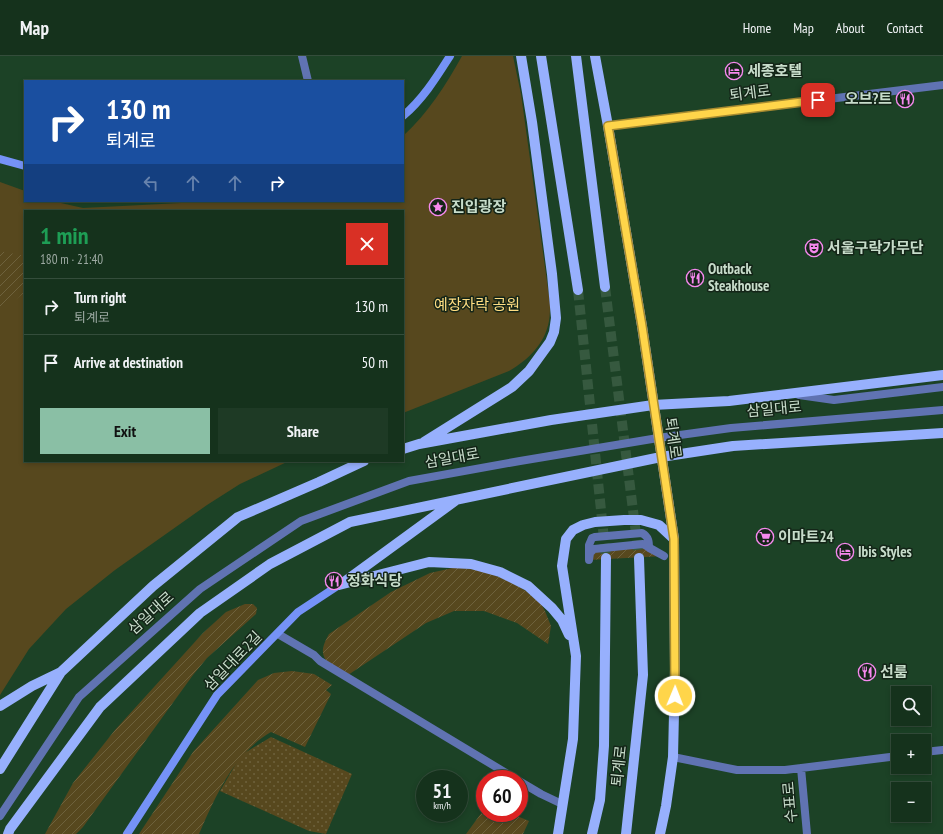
<!DOCTYPE html>
<html lang="en">
<head>
<meta charset="utf-8">
<style>
	:root { --surface:#15321c; --page:#1e3a25; --text:#f1f3f6; --muted:#9daaa3; --line:#344d3b; --accent:#8abfa5 }
	body { margin:0; font-family:"PT Sans Narrow","Noto Sans KR",sans-serif; background:var(--page); color:var(--text); height:100vh; display:flex; flex-direction:column; font-size:15px; white-space:nowrap }
	* { box-sizing:border-box; margin:0 }
	p { font-size:13px; color:var(--muted) }
	.icon { flex:none; width:22px; height:22px; fill:none; stroke:currentColor; stroke-width:2; stroke-linecap:round; stroke-linejoin:round }
	.map { position:relative; flex:1; overflow:hidden }
	.sheet { position:absolute; left:24px; top:154px; width:380px; height:252px; display:flex; flex-direction:column; background:var(--surface); border-radius:0px; box-shadow:0 2px 6px #0003,0 0 0 1px var(--line) }
	.sheet>* { flex:none }
	.guide { position:absolute; left:24px; top:24px; width:380px; height:122px; border-radius:0px; box-shadow:0 2px 6px #0003,0 0 0 1px var(--line); background:#1a4fa0; color:#fff; overflow:hidden }
	.tools { position:absolute; left:891px; top:630px; display:grid; gap:8px }
	.tools a { display:grid; place-items:center; width:40px; height:40px; border-radius:0px; background:var(--surface); box-shadow:0 2px 6px #0003,0 0 0 1px var(--line); font-size:20px }
	.speed { position:absolute; left:416px; top:714px; display:flex; gap:8px; font-size:20px; font-weight:700; text-align:center }
	.speed>* { display:grid; place-content:center; width:52px; height:52px; border-radius:50%; background:var(--surface); box-shadow:0 2px 6px #0003,0 0 0 1px var(--line); line-height:1 }
	.speed small { font-size:10px; font-weight:400 }
	.speed .limit { border:6px solid #d22; background:#fff; color:#111 }
	.pin { position:absolute; display:grid; place-items:center; width:34px; height:34px; color:#fff; margin:-17px; border-radius:8px; box-shadow:0 2px 6px #0006 }
	.me { position:absolute; width:44px; margin:-22px; rotate:1deg; stroke-linejoin:round; filter:drop-shadow(0 0 3px #0008) }
	.turn { display:flex; align-items:center; gap:14px; height:84px; padding:0 16px; font-size:18px }
	.turn .icon { width:52px; height:52px; stroke-width:2.5 }
	.turn b { display:block; font-size:28px; line-height:34px }
	.lanes { display:flex; align-items:center; height:38px; padding:0 16px; background:#0003; justify-content:center; gap:20px; direction:ltr }
	.lanes .off { opacity:.35 }
	.round { display:grid; place-items:center; flex:none; width:42px; height:42px; border-radius:0px; background:var(--page) }
	.headline { display:flex; align-items:center; justify-content:space-between; height:68px; padding:0 16px }
	h1 { font-size:24px; font-weight:800; line-height:30px; color:#1e9e55 }
	.button { display:flex; gap:8px; margin-top:auto; padding:8px 16px }
	.button a { flex:1; height:46px; border-radius:0px; background:var(--accent); color:#111; font-size:16px; font-weight:800; line-height:46px; text-align:center }
	.button a+a { background:var(--page); color:var(--text) }
	ul { padding:0; list-style:none }
	li { display:flex; align-items:center; gap:12px; height:56px; padding:0 16px; border-top:1px solid var(--line) }
	li div { flex:1 }
	li b { display:block; font-size:15px }
	li em { font-style:normal }
	header { display:flex; align-items:center; gap:24px; box-sizing:border-box; height:56px; padding:0 20px; background:var(--surface); border-bottom:1px solid var(--line) }
	header strong { font-size:19px }
	nav { display:flex; gap:22px; margin-inline-start:auto; font-size:14px }
	.map>svg:first-child { display:block }
</style>
</head>
<body>
<header>
<strong>Map</strong>
<nav><a>Home</a><a>Map</a><a>About</a><a>Contact</a></nav>
</header>
<div class="map">
<svg width="943" height="778" viewBox="0 0 943 778">
	<defs>
		<pattern id="grass-dots" width="8" height="8" patternUnits="userSpaceOnUse"><rect width="8" height="8" fill="#57481e"/><path d="M2 2h.1M6 6h.1" fill="none" stroke="#6e623d" stroke-width="1.8" stroke-linecap="round"/></pattern>
		<pattern id="garden-furrows" width="10" height="10" patternUnits="userSpaceOnUse"><rect width="10" height="10" fill="#57481e"/><path d="M-1 1l2-2M0 10L10 0M9 11l2-2" fill="none" stroke="#6e623d"/></pattern>
	</defs>
	<rect width="100%" height="100%" fill="#1c4226"/>
	<path fill="url(#grass-dots)" d="M271 681 352 718 326 778 309 775 220 735 241 699Z"/>
	<path fill="#57481e" d="M462 0H513L521 38 550 247C550 253 550 259 549 265 545 288 528 304 509 315L403 357V155H25V405H289L240 428 207 449 115 514 66 553 29 593 0 639V126L25 135V145H52L83 152 220 145H403V80C428 57 446 29 462 0Z"/>
	<path fill="url(#garden-furrows)" d="M0 195 25 200V236L0 256Z
		M643 488 664 500 589 504 590 497Z
		M457 511 484 515 509 525 526 535 541 548 545 555 551 570 548 588 517 567 484 555H454L426 567 345 621C327 606 315 602 329 578L391 536 430 517Z
		M245 548H253L257 552 256 558 207 602 193 619 83 771 76 778H45L73 727 115 674 203 577 226 556Z
		M292 615 314 618 332 629 326 634 331 638 305 691 271 676C234 697 215 741 199 778H139L193 696 258 624 274 617Z
		M485 752V757H510L529 765 523 778H466Z"/>
	<g fill="none" stroke-linecap="round" stroke-linejoin="round">
		<path stroke="#36593f" stroke-width="10" stroke-dasharray="10 5" stroke-linecap="butt" d="M605 231 639 502
			M578 234 606 502"/>
		<path stroke="#6073b2" stroke-width="8" d="M799 339 834 344 943 331
			M0 760 79 641 200 533 301 465 409 425 520 405 658 382 731 372 943 354"/>
		<path stroke="#6073b2" stroke-width="8" d="M302 0 308 25
			M608 70 943 29
			M595 481 592 482 589 489V504L590 497 594 493 643 488 664 500 649 492C649 486 649 481 642 477L595 481
			M278 578 314 599 320 605 516 723
			M924 696 943 694
			M673 701 737 714H785L898 700
			M801 712 807 778
			M519 725 541 738 562 748"/>
		<path stroke="#7592f7" stroke-width="8" d="M403 60C423 43 436 22 450 0
			M0 103 25 110
			M127 778 217 639 298 556 339 529"/>
		<path stroke="#97b0fd" stroke-width="10" d="M541 0 578 234
			M576 0 605 231
			M595 0 608 70 642 270 674 483 675 613 673 701 666 750 660 778
			M424 386 512 331 529 315 550 286 554 276 556 262 552 218 532 66 521 0
			M403 393 419 388 551 364 653 349 729 345 943 319
			M344 526 455 445
			M339 529 429 506 471 508 500 516 528 530 552 552 562 564 569 579
			M0 650 32 630 61 616
			M0 713 61 616 153 530 238 461 319 426 364 405
			M8 778 10 773 100 651 200 557 270 508 350 466 661 401 733 390 943 377
			M558 778 573 683 576 600 562 510 566 483 573 474 583 469 595 466 624 464H641L659 469 674 483
			M592 778 600 744 604 690 606 502
			M626 778 643 619 639 502"/>
	</g>
	<g fill="none" stroke-linecap="round" stroke-linejoin="round">
		<defs>
			<path id="route" d="M675 640 674 483 642 270 608 70 818 44"/>
		</defs>
		<use href="#route" stroke="#a68a30" stroke-width="10"/>
		<use href="#route" stroke="#ffd54a" stroke-width="7"/>
	</g>
	<defs>
		<symbol id="hotel-ring" viewBox="-11 -11 22 22"><circle r="9.5" fill="#142518" stroke="#f689ee" stroke-width="1.5"/><path d="M-6-4.5h1.5V1H6V5H4.5V3h-9V5H-6ZM-4 0a1.8 1.8 0 1 1 3.6 0ZM.5 0V-2.5h3Q6-2.5 6 0Z" fill="#f689ee"/></symbol>
		<symbol id="restaurant-ring" viewBox="-11 -11 22 22"><circle r="9.5" fill="#142518" stroke="#f689ee" stroke-width="1.5"/><path d="M-5-6h1v4h1v-4h1v4h1v-4h1v5L-1.5 .5V6h-2V.5L-5-1ZM5-6V6H3V1.5H1.5Q1.5-4 5-6Z" fill="#f689ee"/></symbol>
		<symbol id="sight-ring" viewBox="-11 -11 22 22"><circle r="9.5" fill="#142518" stroke="#f689ee" stroke-width="1.5"/><path d="M0-6L1.8-2.2L6-1.7L2.9 1.2L3.7 5.4L0 3.3L-3.7 5.4L-2.9 1.2L-6-1.7L-1.8-2.2Z" fill="#f689ee"/></symbol>
		<symbol id="theatre-ring" viewBox="-11 -11 22 22"><circle r="9.5" fill="#142518" stroke="#f689ee" stroke-width="1.5"/><path d="M-5-5.5Q0-4 5-5.5V0Q5 5 0 6Q-5 5-5 0ZM-3.3-2.5H-1v1.5H-3.3ZM1-2.5H3.3v1.5H1ZM-2.8 1Q0 5.5 2.8 1Z" fill="#f689ee"/></symbol>
		<symbol id="supermarket-ring" viewBox="-11 -11 22 22"><circle r="9.5" fill="#142518" stroke="#f689ee" stroke-width="1.5"/><path d="M-6-5.5h2.5l.6 2H6L4.5 2H-2.5L-4.4-4H-6ZM-1.5 3.2a1.3 1.3 0 1 0 .1 0ZM3 3.2a1.3 1.3 0 1 0 .1 0Z" fill="#f689ee"/></symbol>
	</defs>
	<g fill-rule="evenodd">
		<use href="#hotel-ring" x="724" y="5" width="20" height="20"/>
		<use href="#restaurant-ring" x="895" y="33" width="20" height="20"/>
		<use href="#sight-ring" x="428" y="141" width="20" height="20"/>
		<use href="#theatre-ring" x="804" y="182" width="20" height="20"/>
		<use href="#restaurant-ring" x="685" y="212" width="20" height="20"/>
		<use href="#supermarket-ring" x="755" y="471" width="20" height="20"/>
		<use href="#hotel-ring" x="835" y="486" width="20" height="20"/>
		<use href="#restaurant-ring" x="324" y="515" width="20" height="20"/>
		<use href="#restaurant-ring" x="857" y="606" width="20" height="20"/>
	</g>
	<g text-anchor="middle" stroke-width="3" stroke-linejoin="round" paint-order="stroke">
		<g font-size="15" font-weight="bold" fill="#c7dcca" stroke="#142518" text-anchor="start">
			<text x="747" y="20">세종호텔</text>
			<text x="892" y="48" text-anchor="end">오브?트</text>
			<text x="451" y="156">진입광장</text>
			<text x="827" y="197">서울구락가무단</text>
			<text x="708" y="218">Outback<tspan x="708" dy="17">Steakhouse</tspan></text>
			<text x="778" y="486">이마트24</text>
			<text x="858" y="501">Ibis Styles</text>
			<text x="347" y="530">정화식당</text>
			<text x="880" y="621">선룸</text>
		</g>
		<g font-size="15" fill="#c7dcca" stroke="#142518">
			<text transform="translate(750 37) rotate(-7)" y="5">퇴계로</text>
			<text transform="translate(774 353) rotate(-5)" y="5">삼일대로</text>
			<text transform="translate(673 382) rotate(82)" y="5">퇴계로</text>
			<text transform="translate(452 402) rotate(-10)" y="5">삼일대로</text>
			<text transform="translate(151 557) rotate(-42)" y="5">삼일대로</text>
			<text transform="translate(233 605) rotate(-46)" y="5">삼일대로2길</text>
			<text transform="translate(619 710) rotate(-84)" y="5">퇴계로</text>
			<text transform="translate(790 746) rotate(-95)" y="5">수표로</text>
		</g>
		<g font-size="15" fill="#fedd82" stroke="#142518">
			<text x="477" y="254">예장자락 공원</text>
		</g>
	</g>
</svg>
<div class="tools">
<a><svg class="icon" aria-label="search" viewBox="0 0 24 24"><circle cx="10" cy="10" r="6"/><path d="M15 15l6 6"/></svg></a>
<a>+</a>
<a>−</a>
</div>
<div class="speed"><div>51<small>km/h</small></div><div class="limit">60</div></div>
<div class="pin" style="left:818px;top:44px;background:#d93025"><svg class="icon" aria-label="arrive" viewBox="0 0 24 24"><path d="M6 21V4h12l-3 4 3 4H6"/></svg></div>
<svg class="me" style="left:675px;top:640px" viewBox="-20 -20 40 40"><circle r="17" fill="#ffd54a" stroke="#fff" stroke-width="3"/><path d="M0-11L8 9 0 5-8 9z" fill="#fff"/></svg>
<div class="guide">
<div class="turn"><svg class="icon" aria-label="right" viewBox="0 0 24 24"><path d="M7 20v-9h11M14 6l5 5-5 5"/></svg><div><b>130 m</b>퇴계로</div></div>
<div class="lanes"><svg class="icon off" aria-label="left" viewBox="0 0 24 24"><path d="M17 20v-9H6M10 6l-5 5 5 5"/></svg><svg class="icon off" aria-label="ahead" viewBox="0 0 24 24"><path d="M12 20V5M6 11l6-6 6 6"/></svg><svg class="icon off" aria-label="ahead" viewBox="0 0 24 24"><path d="M12 20V5M6 11l6-6 6 6"/></svg><svg class="icon" aria-label="right" viewBox="0 0 24 24"><path d="M7 20v-9h11M14 6l5 5-5 5"/></svg></div>
</div>
<section class="sheet">
<div class="headline"><div><h1>1 min</h1><p>180 m · 21:40</p></div><a class="round" style="background:#d93025;color:#fff"><svg class="icon" aria-label="close" viewBox="0 0 24 24"><path d="M6 6l12 12M18 6L6 18"/></svg></a></div>
<ul>
<li><svg class="icon" aria-label="right" viewBox="0 0 24 24"><path d="M7 20v-9h11M14 6l5 5-5 5"/></svg><div><b>Turn right</b><p>퇴계로</p></div><em>130 m</em></li>
<li><svg class="icon" aria-label="arrive" viewBox="0 0 24 24"><path d="M6 21V4h12l-3 4 3 4H6"/></svg><div><b>Arrive at destination</b></div><em>50 m</em></li>
</ul>
<div class="button"><a>Exit</a><a>Share</a></div>
</section>
</div>
</body>
</html>
